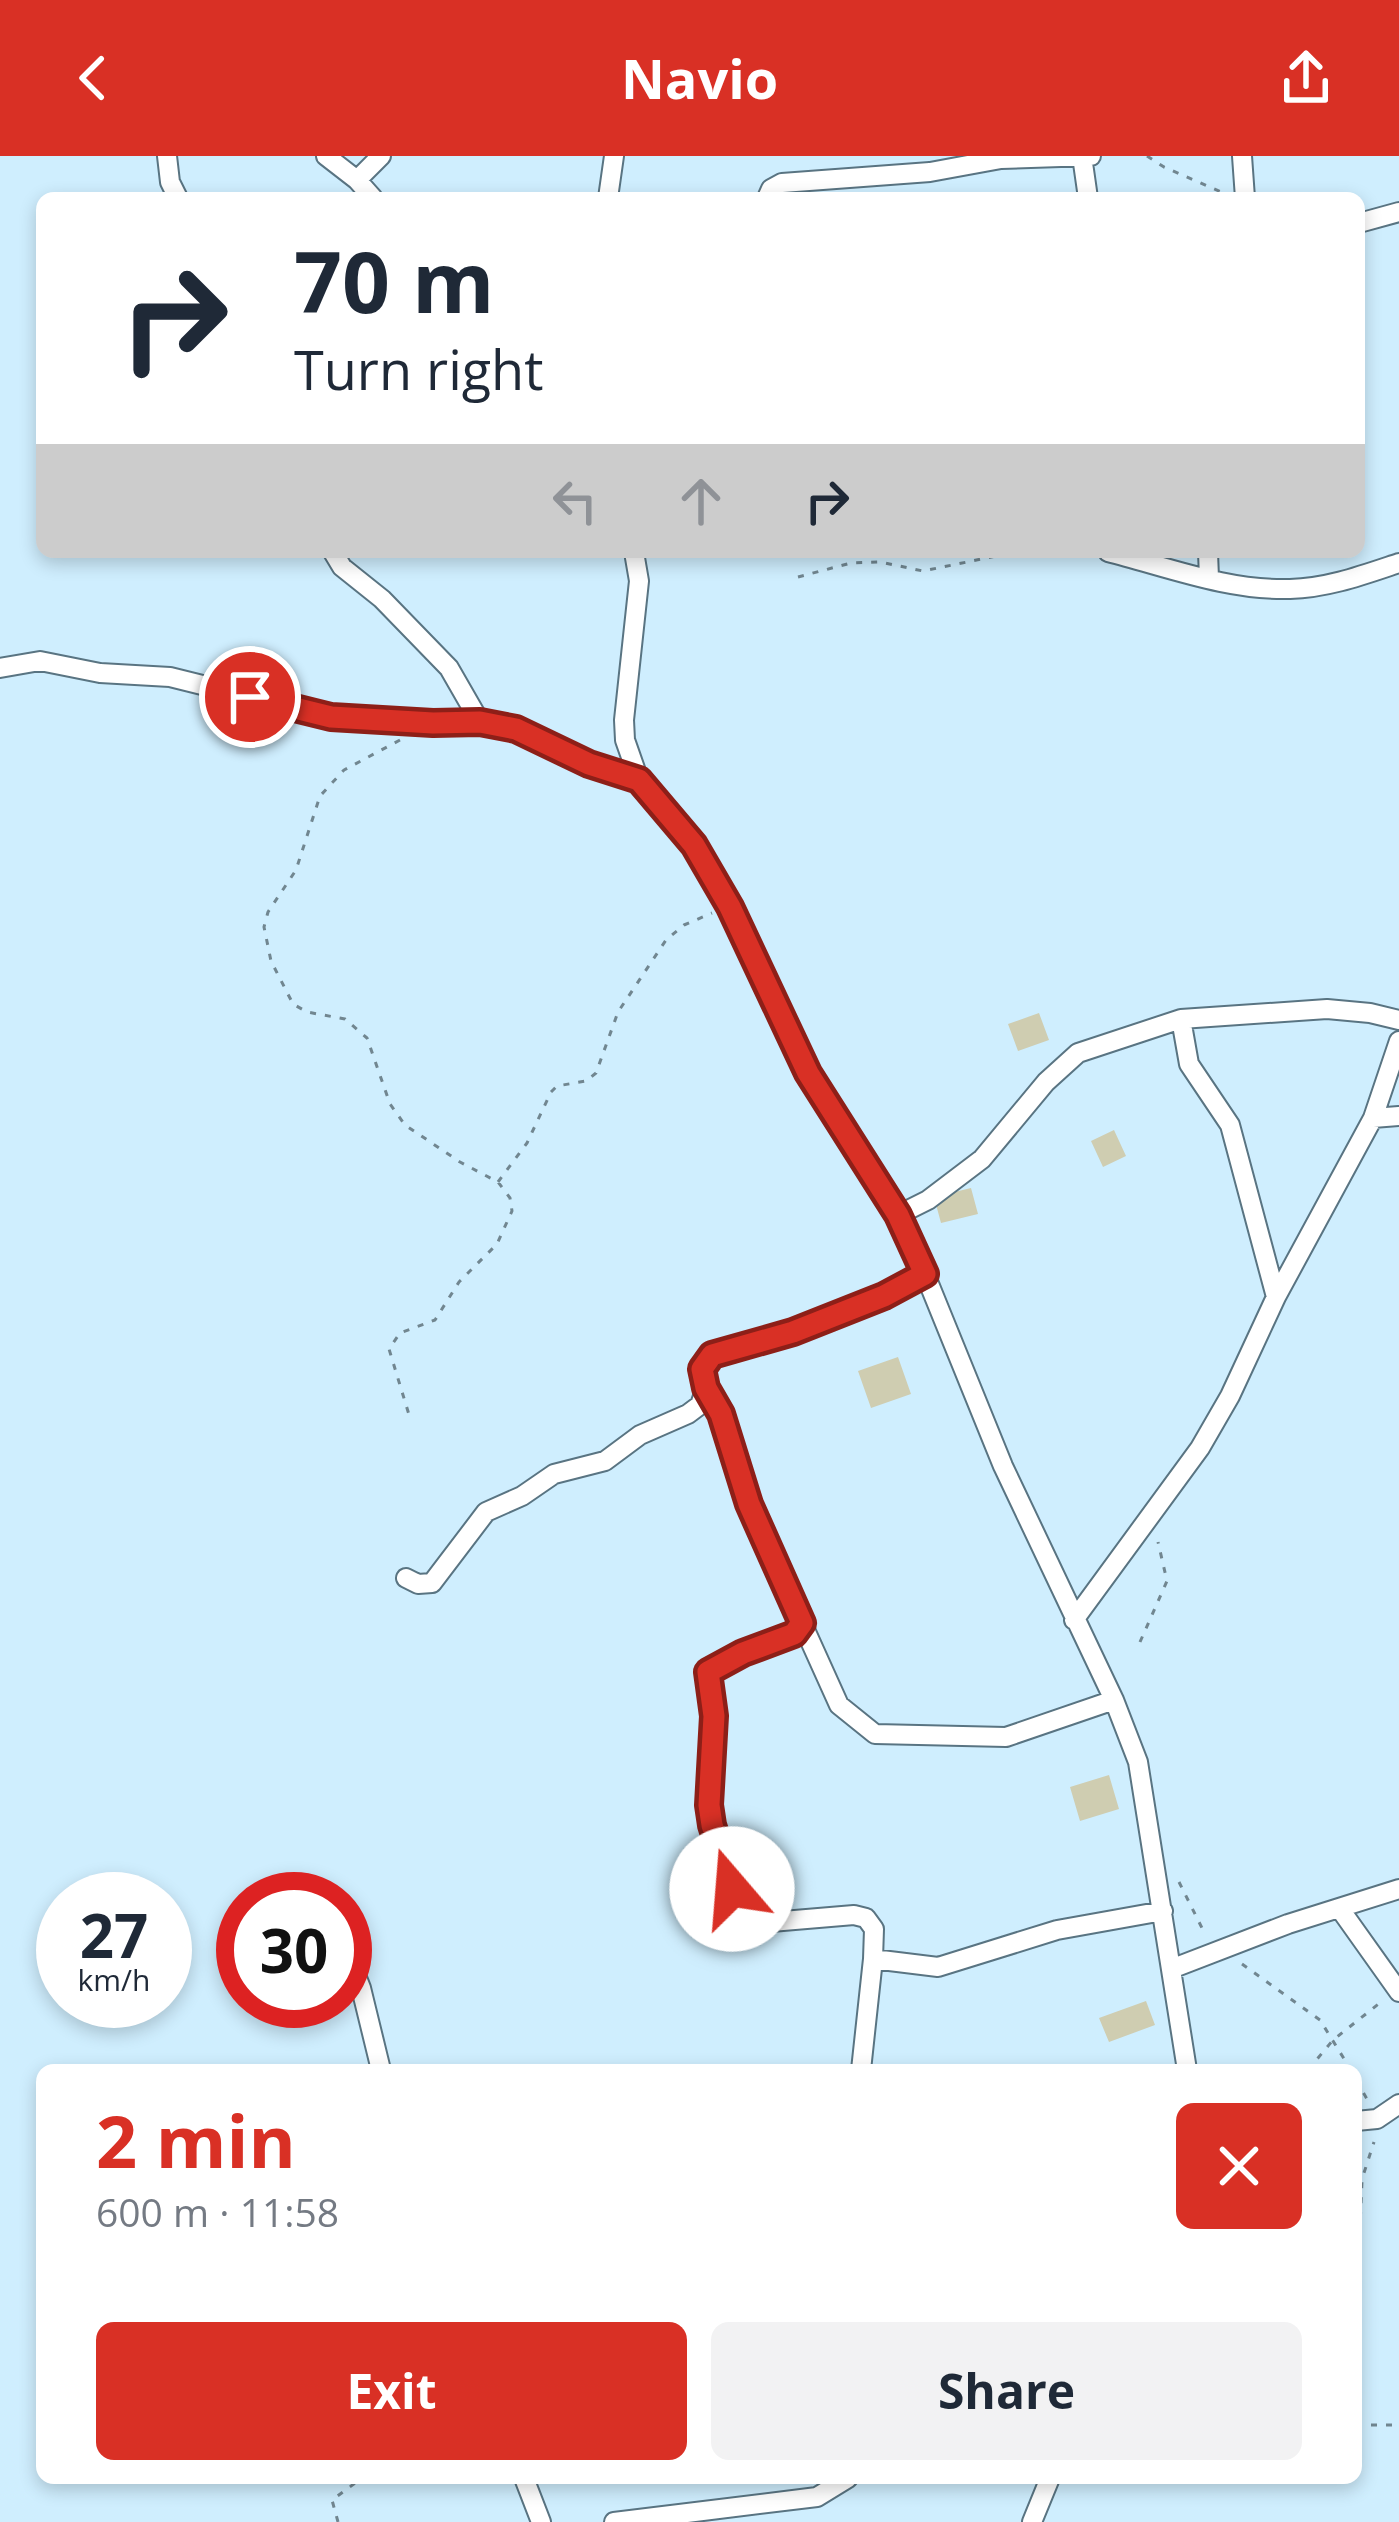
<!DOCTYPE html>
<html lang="en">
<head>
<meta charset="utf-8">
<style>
	:root { --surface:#fff; --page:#f2f2f3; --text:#1f2937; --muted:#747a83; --accent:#d93025 }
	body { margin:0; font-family:"Open Sans",sans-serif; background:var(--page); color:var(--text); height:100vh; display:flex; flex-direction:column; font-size:45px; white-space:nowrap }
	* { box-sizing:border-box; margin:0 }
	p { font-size:39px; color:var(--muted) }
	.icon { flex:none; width:66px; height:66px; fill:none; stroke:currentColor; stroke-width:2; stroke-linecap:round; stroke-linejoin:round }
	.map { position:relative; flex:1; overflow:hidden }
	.side { position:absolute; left:36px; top:1908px; width:1326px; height:420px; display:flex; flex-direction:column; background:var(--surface); border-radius:18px; box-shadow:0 6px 18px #0003 }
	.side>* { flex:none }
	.banner { position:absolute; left:36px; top:36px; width:1329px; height:366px; border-radius:18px; box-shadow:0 6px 18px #0003; background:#fff; color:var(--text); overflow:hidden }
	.speed { position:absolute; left:36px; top:1716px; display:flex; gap:24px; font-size:60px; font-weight:700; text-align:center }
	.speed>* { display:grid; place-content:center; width:156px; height:156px; border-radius:50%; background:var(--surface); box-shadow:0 6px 18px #0003; line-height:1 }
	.speed small { font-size:30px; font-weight:400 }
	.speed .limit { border:18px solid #d22; background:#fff; color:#111 }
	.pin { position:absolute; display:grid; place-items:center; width:102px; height:102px; color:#fff; margin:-51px; border:6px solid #fff; border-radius:50%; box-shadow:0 3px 12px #0007 }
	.me { position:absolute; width:132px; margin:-66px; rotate:342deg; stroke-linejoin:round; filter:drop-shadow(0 0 9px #0008) }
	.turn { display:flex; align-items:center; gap:42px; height:252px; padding:0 60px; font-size:54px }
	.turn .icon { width:156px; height:156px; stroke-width:2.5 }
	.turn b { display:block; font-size:84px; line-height:102px }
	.lanes { display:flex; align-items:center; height:114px; padding:0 60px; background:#0003; justify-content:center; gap:60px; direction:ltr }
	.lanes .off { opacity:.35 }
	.round { display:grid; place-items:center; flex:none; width:126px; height:126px; border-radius:18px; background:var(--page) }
	.headline { display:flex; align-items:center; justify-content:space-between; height:204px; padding:0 60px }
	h1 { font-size:72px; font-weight:700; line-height:90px; color:var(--accent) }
	.button { display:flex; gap:24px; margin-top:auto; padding:24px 60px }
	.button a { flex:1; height:138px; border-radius:18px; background:var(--accent); color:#fff; font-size:48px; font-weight:700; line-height:138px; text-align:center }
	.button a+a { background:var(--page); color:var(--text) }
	header { display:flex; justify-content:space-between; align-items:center; height:156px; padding:0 60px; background:var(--accent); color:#fff; font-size:54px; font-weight:700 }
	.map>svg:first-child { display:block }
</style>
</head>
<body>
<header><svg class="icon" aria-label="back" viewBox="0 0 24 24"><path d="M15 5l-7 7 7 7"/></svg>Navio<svg class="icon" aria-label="share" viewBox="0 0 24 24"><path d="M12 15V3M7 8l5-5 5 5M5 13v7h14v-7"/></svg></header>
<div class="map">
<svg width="1399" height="2366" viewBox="0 0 1399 2366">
	<rect width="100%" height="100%" fill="#cfeefe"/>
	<path fill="#cfcdb1" d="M1039 857 1049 884 1018 895 1008 868Z
		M1114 974 1126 1000 1103 1011 1091 985Z
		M971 1032 978 1058 941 1067 934 1041Z
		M898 1201 911 1238 871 1252 858 1215Z
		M1109 1619 1119 1653 1080 1665 1070 1631Z
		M1146 1845 1155 1869 1109 1886 1099 1862Z"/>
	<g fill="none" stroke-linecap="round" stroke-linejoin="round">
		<defs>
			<path id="street" d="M167 0 170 26 178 42
				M326 0 357 24 373 42
				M1082 0 1088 42
				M1242 0 1245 42
				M357 24 381 0
				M608 42 614 0
				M767 42 771 33 782 27 930 16 1001 3 1091 0
				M1359 67 1399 56
				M333 396 342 411 382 443 449 512 480 566
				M634 396 639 425 624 564 625 584 639 624 694 689 730 751 808 917 898 1059 925 1118 1003 1310 1114 1544 1138 1606 1187 1914
				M1108 396C1167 411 1229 435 1290 433 1328 432 1363 419 1399 407
				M1208 396 1209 422
				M0 512 40 505 100 517 170 521 331 561 433 567 480 566 516 573 589 607 639 624
				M1181 863 1189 908 1230 969 1276 1141
				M1373 962 1399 960
				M898 1059 928 1044 982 1003 1046 926 1078 897 1181 863 1327 853 1370 857 1399 864
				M706 1232 721 1258 749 1348 802 1467 794 1478 743 1497 708 1517 714 1560 709 1649 712 1669 732 1733 744 1752 771 1766 854 1759 866 1762 874 1773 873 1803 861 1914
				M406 1422 418 1428 432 1427 486 1356 522 1340 554 1318 605 1305 640 1279 688 1258 700 1249 706 1232 702 1213 712 1199 793 1176 884 1140 925 1118
				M1074 1464 1200 1292 1230 1240 1276 1141 1373 962 1399 885
				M802 1467 839 1549 875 1578 1006 1581 1114 1544
				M1340 1753 1399 1836
				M346 1794 361 1832 381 1914
				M873 1803 938 1811 1057 1774 1163 1755
				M1171 1813 1288 1768 1399 1733
				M1356 1965 1377 1963 1399 1948
				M524 2322 541 2366
				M614 2366 817 2341 848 2322
				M1032 2366 1050 2322"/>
		</defs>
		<use href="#street" stroke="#597482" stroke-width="22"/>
		<path stroke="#718690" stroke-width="3" stroke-dasharray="6 9" stroke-linecap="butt" d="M1147 0 1164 11 1226 38
			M798 421 851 407 880 406 923 415 1016 396
			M400 584 344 614 320 640 296 714 268 756 264 771 271 805 293 848 307 856 345 863 367 882 390 948 405 969 460 1006 498 1026 510 1042 512 1055 497 1088 459 1126 435 1164 400 1177 389 1193 410 1262
			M498 1026 527 987 551 936 557 930 586 925 596 917 618 856 666 784 684 769 712 757
			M1140 1486 1167 1425 1158 1386
			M1179 1726 1204 1776
			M1242 1808 1320 1864 1351 1914
			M1308 1914 1333 1884 1381 1846
			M1356 1924 1367 1943
			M1356 2029 1362 2023 1374 1986
			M1357 2137 1362 2025
			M1356 2269H1399
			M338 2366 332 2344 362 2322"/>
		<use href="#street" stroke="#fff" stroke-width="18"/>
	</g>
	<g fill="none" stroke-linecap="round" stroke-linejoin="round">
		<defs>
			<path id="route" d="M250 541 331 561 433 567 480 566 516 573 589 608 639 624 694 689 730 751 808 917 898 1059 925 1118 884 1140 793 1176 712 1199 702 1213 706 1232 721 1258 749 1348 802 1467 794 1478 743 1497 708 1516 714 1560 709 1649 712 1669 732 1733"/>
		</defs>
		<use href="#route" stroke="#8d1f18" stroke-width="30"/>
		<use href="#route" stroke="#d93025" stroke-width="21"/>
	</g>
</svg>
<div class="speed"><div>27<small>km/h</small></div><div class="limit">30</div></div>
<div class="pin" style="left:250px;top:541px;background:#d93025"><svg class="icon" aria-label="arrive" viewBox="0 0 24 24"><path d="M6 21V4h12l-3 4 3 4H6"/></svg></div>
<svg class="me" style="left:732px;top:1733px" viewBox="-20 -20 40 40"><circle r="19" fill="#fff"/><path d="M0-13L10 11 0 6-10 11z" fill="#d93025"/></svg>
<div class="banner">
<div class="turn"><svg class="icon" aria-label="right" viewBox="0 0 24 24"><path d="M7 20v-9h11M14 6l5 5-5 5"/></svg><div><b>70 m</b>Turn right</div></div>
<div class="lanes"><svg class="icon off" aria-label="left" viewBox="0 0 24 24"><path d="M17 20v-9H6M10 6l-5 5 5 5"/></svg><svg class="icon off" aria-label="ahead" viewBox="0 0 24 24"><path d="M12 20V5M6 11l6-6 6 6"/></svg><svg class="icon" aria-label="right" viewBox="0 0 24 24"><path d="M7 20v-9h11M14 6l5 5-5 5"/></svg></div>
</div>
<section class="side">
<div class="headline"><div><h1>2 min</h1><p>600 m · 11:58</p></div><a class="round" style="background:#d93025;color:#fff"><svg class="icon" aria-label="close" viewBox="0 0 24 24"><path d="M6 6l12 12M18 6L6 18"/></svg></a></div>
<div class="button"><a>Exit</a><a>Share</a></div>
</section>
</div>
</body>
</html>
